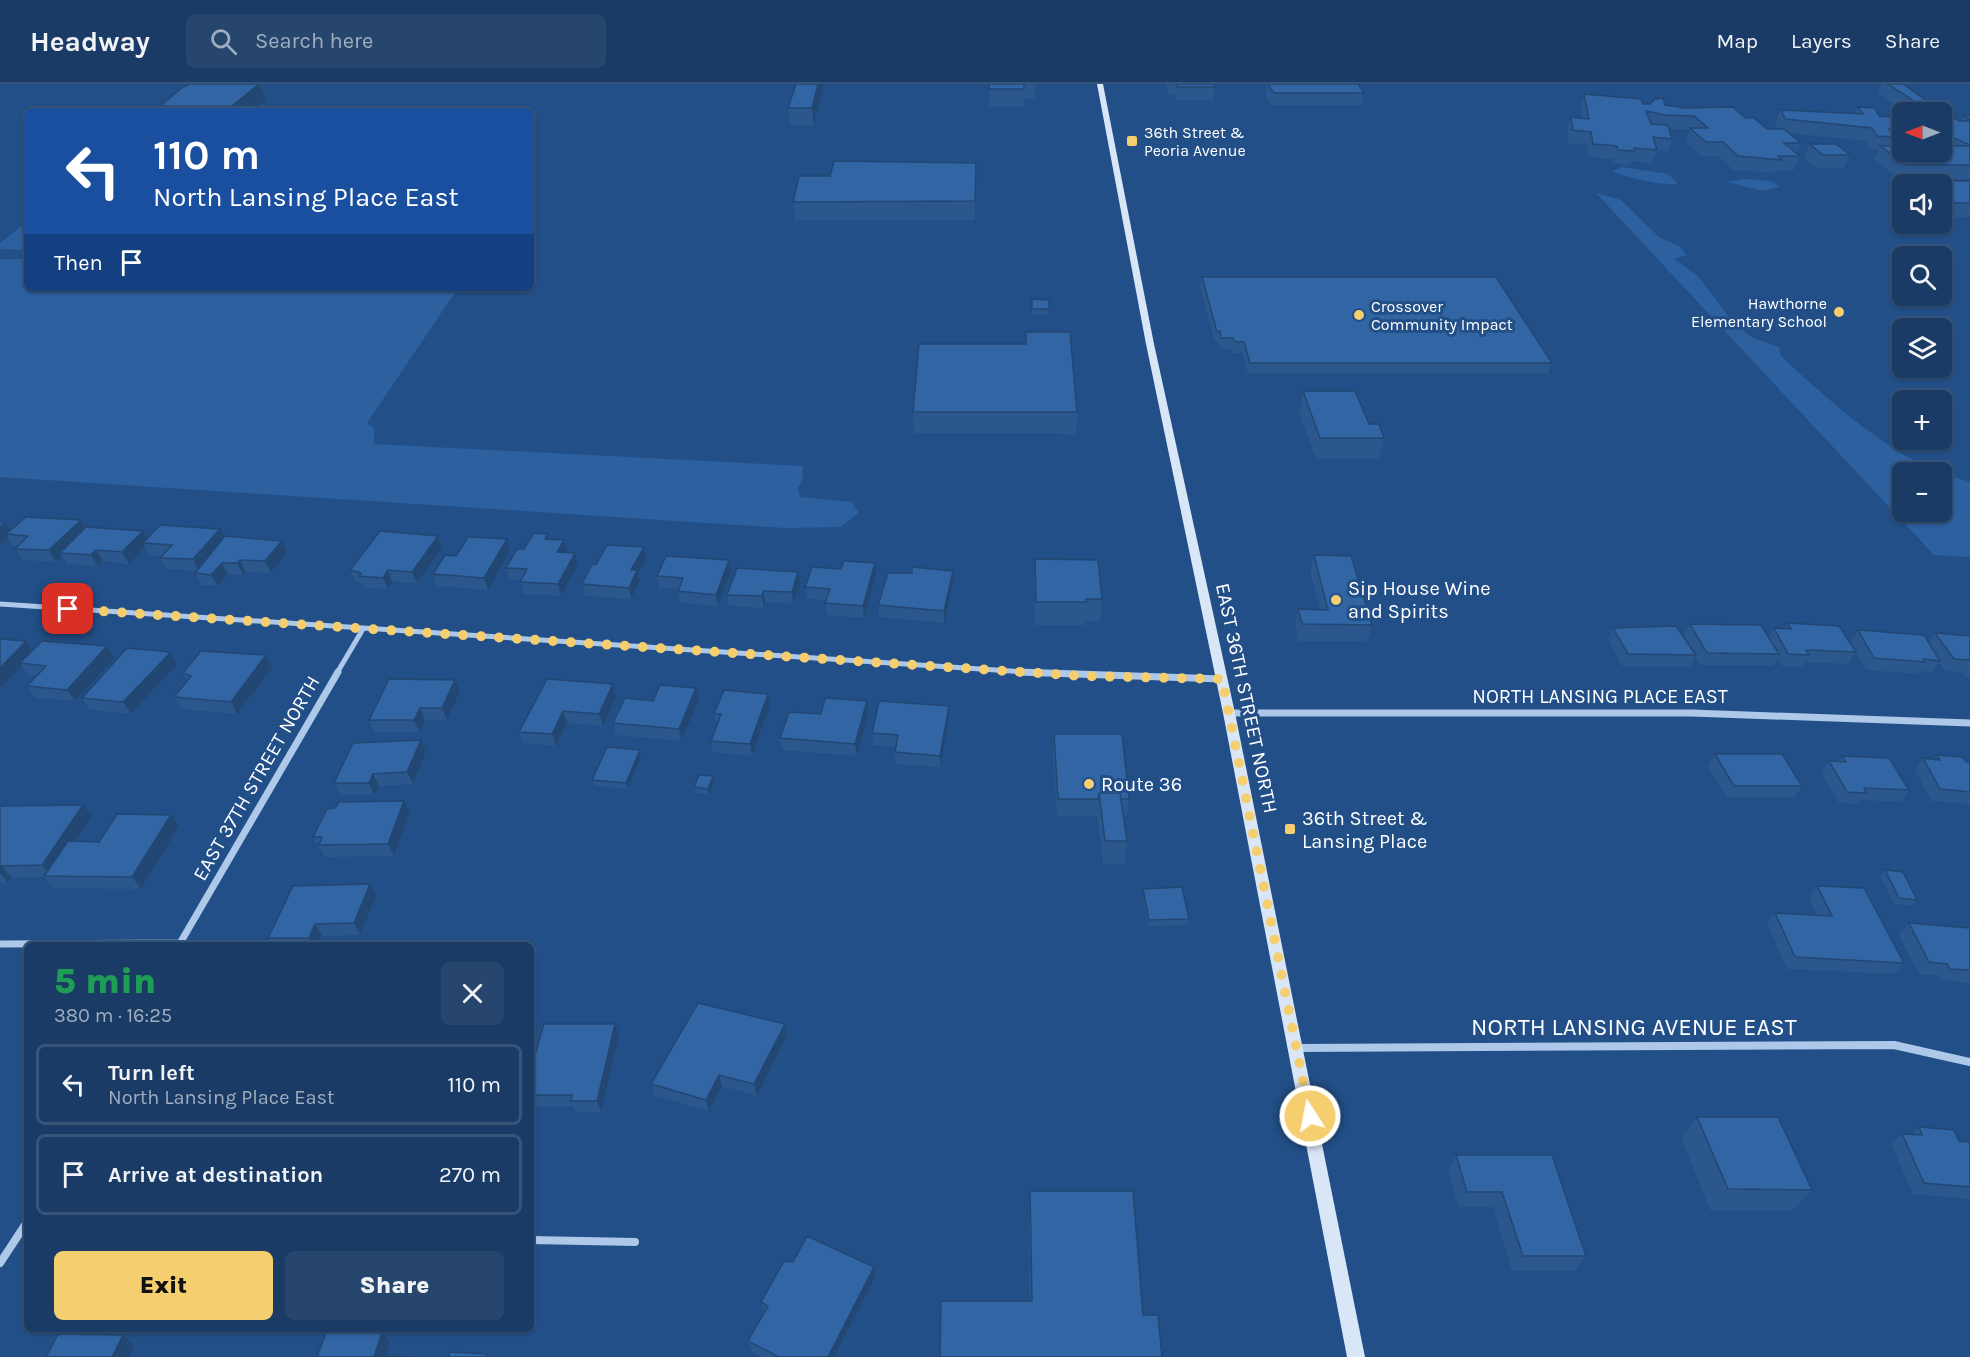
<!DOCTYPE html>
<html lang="en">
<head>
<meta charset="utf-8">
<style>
	:root { --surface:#1a3b65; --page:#27466e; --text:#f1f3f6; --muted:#9fadbf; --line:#385579; --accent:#f5ce6f }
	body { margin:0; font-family:Karla,sans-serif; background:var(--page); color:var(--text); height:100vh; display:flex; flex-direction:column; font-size:22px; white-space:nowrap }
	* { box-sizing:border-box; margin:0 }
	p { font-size:20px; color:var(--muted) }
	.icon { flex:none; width:33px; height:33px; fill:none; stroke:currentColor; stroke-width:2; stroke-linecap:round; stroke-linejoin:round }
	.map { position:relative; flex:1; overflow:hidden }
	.details { position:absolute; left:24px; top:858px; width:510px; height:390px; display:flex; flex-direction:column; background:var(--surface); border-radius:9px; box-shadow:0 2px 4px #0004,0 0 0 2px var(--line) }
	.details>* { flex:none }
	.hud { position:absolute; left:24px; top:24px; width:510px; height:183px; border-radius:9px; box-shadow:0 2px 4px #0004,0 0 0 2px var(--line); background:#1a4fa0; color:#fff; overflow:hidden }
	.needle { width:39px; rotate:270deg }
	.tools { position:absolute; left:1892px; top:18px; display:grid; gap:12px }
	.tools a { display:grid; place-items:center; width:60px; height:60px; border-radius:9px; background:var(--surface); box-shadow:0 2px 4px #0004,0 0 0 2px var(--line); font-size:30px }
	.pin { position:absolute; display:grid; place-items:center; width:51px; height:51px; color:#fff; margin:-26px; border-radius:12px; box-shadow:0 3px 9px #0006 }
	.me { position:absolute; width:66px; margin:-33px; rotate:349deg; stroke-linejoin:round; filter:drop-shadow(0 0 4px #0008) }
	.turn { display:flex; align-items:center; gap:21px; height:126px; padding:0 30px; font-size:27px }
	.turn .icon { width:78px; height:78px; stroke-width:2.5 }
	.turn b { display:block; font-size:42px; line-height:51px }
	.then { display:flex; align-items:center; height:57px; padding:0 30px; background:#0003; gap:12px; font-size:22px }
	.round { display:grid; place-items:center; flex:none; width:63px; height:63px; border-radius:9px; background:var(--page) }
	.head { display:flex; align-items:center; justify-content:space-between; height:102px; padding:0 30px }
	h1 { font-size:36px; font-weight:800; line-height:45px; color:#1e9e55 }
	.primary-button { display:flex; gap:12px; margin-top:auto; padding:12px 30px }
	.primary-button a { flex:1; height:69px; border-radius:9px; background:var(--accent); color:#111; font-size:24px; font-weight:800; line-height:69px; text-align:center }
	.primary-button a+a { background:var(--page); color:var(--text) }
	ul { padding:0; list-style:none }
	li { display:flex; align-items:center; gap:18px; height:81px; margin:0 12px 9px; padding:0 18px; border:3px solid var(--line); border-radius:9px }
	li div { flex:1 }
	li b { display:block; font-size:22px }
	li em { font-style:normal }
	header { display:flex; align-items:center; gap:36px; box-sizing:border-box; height:84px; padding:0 30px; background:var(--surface); border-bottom:2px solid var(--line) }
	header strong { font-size:28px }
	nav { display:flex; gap:33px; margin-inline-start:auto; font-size:21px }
	.search { width:420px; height:54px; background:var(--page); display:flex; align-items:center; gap:15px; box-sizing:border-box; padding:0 21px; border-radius:9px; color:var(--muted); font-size:22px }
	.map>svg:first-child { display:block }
</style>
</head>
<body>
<header>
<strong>Headway</strong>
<div class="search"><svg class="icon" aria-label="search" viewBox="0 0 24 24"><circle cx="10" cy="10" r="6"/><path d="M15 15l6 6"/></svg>Search here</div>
<nav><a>Map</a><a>Layers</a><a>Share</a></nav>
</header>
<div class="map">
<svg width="1970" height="1273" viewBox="0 0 1970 1273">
	<rect width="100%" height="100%" fill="#224f87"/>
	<path fill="#2c609f" d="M1622 83 1668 90 1678 100C1670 103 1621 93 1613 87Z
		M1745 95 1771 97 1780 103 1763 107 1727 98Z
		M1596 109 1621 116 1660 154 1679 162 1687 171 1674 175 1698 192 1736 242 1753 254 1779 263 1780 271C1822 311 1886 368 1939 388H1902V428H1941V389L1970 398V473L1934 471Z
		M27 138V166L0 165V159Z
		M0 175H27V204H458L367 339 374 345V360L803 382 802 398 798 403 800 413 851 418 859 428 841 443 785 444 0 393Z"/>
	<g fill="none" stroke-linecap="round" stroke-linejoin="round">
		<path stroke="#adc8e9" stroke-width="5" d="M0 520 1041 589
			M337 589 363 545"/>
		<path stroke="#adc8e9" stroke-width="7" d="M1018 588 1222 595
			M1229 629H1692L1970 639
			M0 860 180 859
			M179 861 338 588"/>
		<path stroke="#adc8e9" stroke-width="8" d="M1297 964 1894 961 1970 978
			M531 1156 635 1158
			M0 1179 27 1138"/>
		<path fill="#d8e6f8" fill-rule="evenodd" d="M1097 0H1103L1154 260 1235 629 1365 1273H1347L1223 629 1146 260Z"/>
	</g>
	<path fill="#2b578d" d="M190 0H260L266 16 252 27H162L160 22Z
		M824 0 814 41H790L788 24Z
		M989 0H1035V15H1024V22H989Z
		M1166 0H1214L1215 3 1213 16H1176L1174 11H1169Z
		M1267 0 1364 9 1361 21H1272L1266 12Z
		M1882 0H1903L1947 31 1961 37 1964 31H1970V95H1900L1874 76 1878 66 1870 65 1866 57 1788 49 1801 59 1797 69 1800 72 1794 86H1778L1776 89 1733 86 1718 72H1701L1685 57 1690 46 1689 45H1669L1672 55 1668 68 1657 67 1652 80 1631 77 1630 81 1614 79 1613 75 1589 73 1587 61 1569 60 1567 46 1571 33 1582 34 1580 23 1584 10 1643 20 1665 21 1746 34 1767 45H1778L1775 39 1781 26 1855 30 1858 23 1879 32 1902 34V60L1892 59 1890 62 1941 68V28H1905L1878 9Z
		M1810 60 1850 71 1844 84H1817L1804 74Z
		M976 96 975 136H795L793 118Z
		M1908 97H1970V133H1941V100H1906Z
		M1202 193 1552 279 1548 290H1248L1242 269H1233L1232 265H1220L1218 258H1215L1200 203Z
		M1032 215 1049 216V230H1032Z
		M1026 248 1077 328 1076 350 914 349 913 328 1025 260Z
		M1303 307 1369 340 1384 354 1379 375H1316L1299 328Z
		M81 436 86 443 143 447 148 455 220 445 224 453 282 457 287 468 271 489 246 488 243 491 228 490 218 502 201 501 195 489 197 487 167 485 160 474 162 472 150 471 145 463 129 480 103 477 98 482 67 480 62 472 56 478 23 476 15 465 18 462H13L8 454 0 461V438L10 447Z
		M438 452 442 463 417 499 392 498 388 505 364 504 362 500 355 497 350 486Z
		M507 455 510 467 488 506 437 502 433 490 456 472Z
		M549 455 564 456 567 468 578 480 561 512 524 510 520 498 521 496 510 495 506 484 524 465Z
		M1314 471 1372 541 1367 558 1298 557 1295 543 1298 525 1320 526 1310 488Z
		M646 475 638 489 640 497 631 515 585 512 582 500 596 481Z
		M1035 475 1102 515 1100 538H1085V541H1035L1034 498Z
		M953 487V499L944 539 879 533 878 521 912 489Z
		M731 488 718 522 680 519 678 507 679 505 659 504 657 492Z
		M876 491 864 534 827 531 825 519 826 516 807 515 805 503Z
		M800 500 793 520 765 518 764 524 729 522 727 511Z
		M1787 539 1856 568 1848 580 1805 578 1802 583 1782 582 1777 574 1773 582 1701 581 1695 572 1690 583 1622 582 1608 555 1613 544 1695 570 1684 552 1690 540 1769 553 1774 544 1784 545Z
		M1858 546 1929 558 1935 549 1970 552V594L1965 593 1961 588 1946 587 1939 578 1932 588 1919 587 1917 590 1866 586 1850 558Z
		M0 555 26 557 33 566 107 562 115 574 75 617 35 614 27 602 37 592 28 591 22 582 0 604Z
		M171 568 177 580 131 630 90 626 82 614Z
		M273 583 237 630 181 625 174 613 187 596 183 589Z
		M547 595 616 612 603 642 567 639 556 662 523 659 519 648Z
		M455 596 460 608 447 636H425L420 648H374L369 636Z
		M768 610 770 621 752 672 713 668 711 657 717 641 714 630Z
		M699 616 681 657 616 651 613 639 653 617Z
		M949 622V634L940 683 895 680V668L896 663 873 661 872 649Z
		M868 628 857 672 782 666 780 654 821 630Z
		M1054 650 1129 715 1127 732H1124L1127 757 1125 780H1103L1097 732H1057L1053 667Z
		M426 668 413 700 379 702 374 711H340L334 699Z
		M1715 670 1802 702 1794 714H1727L1708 682Z
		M1937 671 1970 678V720L1931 717 1915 686 1923 674 1934 675Z
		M641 672 628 705 594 702 592 696Z
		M1842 672 1909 706 1901 718 1861 716 1858 720 1839 719 1821 689 1829 677 1838 678Z
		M713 692 714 698 709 711 696 709 694 703Z
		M0 722 92 733 75 757 99 758 171 731 179 742 141 805 53 804 44 793 11 794 8 799H0Z
		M410 729 394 772 325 773 313 753Z
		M1885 786 1917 816 1913 822 1894 820 1880 792Z
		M1817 802 1904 879 1894 890 1787 885 1767 840 1775 829 1817 831 1809 814Z
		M1143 805 1189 835 1188 841 1148 842 1143 811Z
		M376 812 360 851 322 852 318 861H272L268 854Z
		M1909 839 1970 844V899L1940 896 1937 891 1919 890 1899 851Z
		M615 940 619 951 601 1028H576L573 1022H531V985Z
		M787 951 757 1012 722 1002 709 1027 655 1012 651 1000Z
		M1697 1033 1812 1106 1793 1126H1710L1681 1054Z
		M1919 1043 1959 1057 1970 1058V1115L1913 1110 1891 1060 1902 1050H1912Z
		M1456 1071 1586 1172 1575 1187H1512L1493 1123H1458L1448 1087Z
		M1030 1107 1143 1231 1162 1273 1030 1217 1029 1127Z
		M875 1193 834 1273H763L751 1267 748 1257 764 1228 761 1218Z"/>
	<path fill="#234773" d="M254 0H260L266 16 252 27H234L232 22Z
		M818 0H824L814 41 812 24Z
		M976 79V96L975 136V117Z
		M81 436 88 447 60 469 62 472 56 478 49 466Z
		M5 439 12 450H6L8 454 0 461V443Z
		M220 445 226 456 199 487 193 475Z
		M143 447 150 458 143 459 145 463 129 480 122 468Z
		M438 452 442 463 417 499 412 488Z
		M507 455 510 467 488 506 484 494Z
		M564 456 567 467 561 479 557 468Z
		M282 457 287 468 271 489 265 477Z
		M644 463 646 475 638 489 640 497 631 515 629 504 631 486Z
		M96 466 103 477 98 482 91 471Z
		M575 469 578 480 561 512 558 500Z
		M240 476 246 488 243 491 237 479Z
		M729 476 731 488 718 522 716 511Z
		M222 479 228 490 218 502 211 491Z
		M875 479 876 491 864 534 863 522Z
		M388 486 392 498 388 505 383 494Z
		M953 487V499L944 539V527Z
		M798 488 800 500 793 520 792 508Z
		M763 507 765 518 764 524 762 512Z
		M26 557 34 569 20 579 22 582 0 604V584Z
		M107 562 115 574 75 617 67 606Z
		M171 568 177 580 131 630 123 618Z
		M266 571 273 583 237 630 231 618Z
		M455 596 460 608 447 636 442 624Z
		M613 600 616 612 603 642 599 630Z
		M696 604 699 616 681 657 679 645Z
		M768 610 770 621 752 672 750 660Z
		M867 617 868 628 857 672 855 660Z
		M949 622V634L940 683V672Z
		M420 624 425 636 420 648 414 636Z
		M563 627 567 639 556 662 552 650Z
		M421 656 426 668 413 700 407 688Z
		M640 666 641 672 628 705 626 699Z
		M373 690 379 702 374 711 369 699Z
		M713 692 714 698 709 711 708 705Z
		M404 717 410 729 394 772 388 760Z
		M83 721 92 733 51 793 42 781Z
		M171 731 179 742 141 805 132 793Z
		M2 782 11 794 8 799 0 789V784Z
		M370 800 376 812 360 851 354 839Z
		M315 840 322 852 318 861H313L309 854Z
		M615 940 619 951 601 1028 597 1017Z
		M785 940 787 951 757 1012 754 1000Z
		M719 991 722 1002 709 1027 706 1016Z
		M874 1183 875 1193 834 1273H828Z
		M382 1249 390 1259 385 1273 374 1272Z
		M123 1251 134 1261 129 1273H112Z"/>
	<path fill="#3265a4" stroke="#234773" stroke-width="1.5" d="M190 0H259L232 22H160L183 3Z
		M796 0H818L812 24H788Z
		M989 0H1024V5H989Z
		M1176 0H1214L1215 3H1177Z
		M1268 0H1358L1364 9H1274Z
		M1888 0H1903L1947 31 1960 37H1970V61L1945 50H1941V36L1943 37 1941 35V28H1931Z
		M1584 10 1641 15 1643 20H1650L1655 15 1663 14 1665 21 1685 24 1733 23 1746 34H1754L1767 45H1784L1801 59H1784L1800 72H1778L1782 76 1738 72 1723 58H1706L1690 44H1708L1694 32 1665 31 1646 27 1651 40 1668 41 1672 55 1653 53 1657 66 1634 64V67L1618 66 1617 62 1593 60 1591 48 1573 46 1571 33 1589 35Z
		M1858 23 1875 24 1879 32 1902 34V46L1889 45 1894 53 1877 52 1872 44 1785 35 1781 26 1863 30Z
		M1964 31H1970V36Z
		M1810 60H1836L1850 71H1823Z
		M1880 62H1902V68H1941V62H1970V81H1907Z
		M834 77 976 79 975 117 793 118 799 92H830Z
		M1908 97H1970V119H1941V100H1913Z
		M1202 193H1496L1552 279H1250L1244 258H1235L1233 254H1221L1220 247 1217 248Z
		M1032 215 1049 216V225H1032Z
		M1026 248H1070L1077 328H913L919 260H1026Z
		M1303 307H1355L1369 340H1379L1384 354H1320Z
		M26 433 81 436 49 466 15 465 28 452 6 450Z
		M160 441 220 445 193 475 160 474 172 461 143 459Z
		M86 443 143 447 122 468 96 466 91 471 60 469Z
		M380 447 438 452 412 488 388 486 383 494 359 492 361 489 350 486Z
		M534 449 547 450 545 455 564 456 557 468 575 469 558 500 520 498 527 485 506 484 517 465H524Z
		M225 452 282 457 265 477 240 476 237 479H222L211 491 195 489Z
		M468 453 507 455 484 494 433 490 445 471 456 472Z
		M607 461 644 463 631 486H637L629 504 582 500 592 480 596 481Z
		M1314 471 1351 472 1372 541 1302 540 1298 525 1328 526Z
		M666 472 729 476 716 511 678 507 683 494 657 492Z
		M1035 475 1098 476 1102 515H1086L1087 518H1036Z
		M844 477 875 479 863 522 825 519 830 505 805 503 812 483 841 485Z
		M912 483 953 487 944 527 878 521 888 489H912Z
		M737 484 798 488 792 508 763 507 762 512 727 511Z
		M1787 539 1839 542 1856 568 1806 566 1809 571 1788 570 1774 544 1791 545Z
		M1690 540 1761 541 1779 570 1707 569Z
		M1676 542 1696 571 1628 570 1613 544Z
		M1858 546 1924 551 1940 577 1923 575 1925 578 1874 574Z
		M1935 549 1970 552V577L1969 576 1954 575Z
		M0 555 26 557 0 584Z
		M42 557 107 562 67 606 27 602 46 582 20 579Z
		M127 564 171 568 123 618 82 614Z
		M201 567 266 571 231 618 174 613 191 592 183 589Z
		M389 595 455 596 442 624H420L414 636H369Z
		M547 595 613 600 599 630 563 627 552 650 519 648Z
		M660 601 696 604 679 645 613 639 625 614 653 617Z
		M724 606 768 610 750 660 711 657 721 630H714Z
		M825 614 867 617 855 660 780 654 789 628 821 630Z
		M879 617 949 622 940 672 895 668 898 651 872 649Z
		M1054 650H1122L1129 715H1121L1120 709H1099L1098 715H1058Z
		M421 656 407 688 373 690 369 699H334L353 659Z
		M607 663 640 666 626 699 592 696Z
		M1715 670H1782L1802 702H1734Z
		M1937 671 1963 673 1966 678H1970V708L1940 705 1923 674 1940 676Z
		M1842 672 1889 674 1909 706 1864 704 1866 709 1847 708 1829 677 1846 678Z
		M699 691 713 692 708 705 694 703Z
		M1099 709H1120L1127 757H1105Z
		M404 717 388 760 319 761 322 753H313L327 725 335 724 339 718Z
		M83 721 42 781 2 782 0 784V722Z
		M117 730 171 731 132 793 44 792 68 757 99 758Z
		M1885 786 1903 788 1917 816 1899 814Z
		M370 800 354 839 315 840 309 854H268L293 802Z
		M1817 802 1864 804 1904 879 1795 873 1775 829 1832 832Z
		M1182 803 1189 835 1149 836 1143 805Z
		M1909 839 1970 844V886L1950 885 1947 880 1929 878Z
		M698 919 785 940 754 1000 719 991 706 1016 651 1000Z
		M544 940H615L597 1017H571L572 1011H531V985Z
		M1697 1033H1778L1812 1106 1728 1105Z
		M1919 1043 1954 1046 1959 1057 1970 1058V1103L1924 1099 1902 1050 1922 1051Z
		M1456 1071H1552L1586 1172H1523L1502 1108H1467Z
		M1030 1107H1133L1143 1231H1158L1162 1273H940L941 1217H1032Z
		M807 1152 874 1183 828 1273H779L748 1257 768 1222 761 1218 784 1177 793 1178Z
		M326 1249H382L374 1272 412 1273H317Z
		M58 1250 123 1251 112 1273H46Z
		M450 1268 487 1270 486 1273H448Z"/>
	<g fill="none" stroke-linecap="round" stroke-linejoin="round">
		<path stroke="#f5ce6f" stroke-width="10" stroke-dasharray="0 18" d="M68 525 1082 592 1222 595 1310 1032"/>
	</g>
	<g fill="#f5ce6f" stroke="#224f87" stroke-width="2">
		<rect x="1126" y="51" width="12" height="12" rx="3"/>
		<circle cx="1839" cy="228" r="6"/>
		<circle cx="1359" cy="231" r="6"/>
		<circle cx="1336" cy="516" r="6"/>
		<circle cx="1089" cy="700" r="6"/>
		<rect x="1284" y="739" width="12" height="12" rx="3"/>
	</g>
	<g text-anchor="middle" stroke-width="6" stroke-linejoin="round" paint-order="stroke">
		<g font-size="16" fill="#fff" stroke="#224f87" text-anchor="start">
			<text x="1144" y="54">36th Street &amp;<tspan x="1144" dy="18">Peoria Avenue</tspan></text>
			<text x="1827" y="225" text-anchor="end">Hawthorne<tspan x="1827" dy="18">Elementary School</tspan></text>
			<text x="1371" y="228">Crossover<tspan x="1371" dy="18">Community Impact</tspan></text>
		</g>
		<g font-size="20" fill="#fff" stroke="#224f87" text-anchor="start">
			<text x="1348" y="511">Sip House Wine<tspan x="1348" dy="23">and Spirits</tspan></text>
			<text x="1101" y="707">Route 36</text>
			<text x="1302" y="741">36th Street &amp;<tspan x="1302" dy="23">Lansing Place</tspan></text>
		</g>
		<g font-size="20" fill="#fff" stroke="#224f87">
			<text x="1600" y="619">NORTH LANSING PLACE EAST</text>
			<text transform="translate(1247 614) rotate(78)" y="7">EAST 36TH STREET NORTH</text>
			<text transform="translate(256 694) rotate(-60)" y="7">EAST 37TH STREET NORTH</text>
		</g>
		<g font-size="24" fill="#fff" stroke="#224f87">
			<text x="1634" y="951">NORTH LANSING AVENUE EAST</text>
		</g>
	</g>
</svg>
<div class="tools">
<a><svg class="needle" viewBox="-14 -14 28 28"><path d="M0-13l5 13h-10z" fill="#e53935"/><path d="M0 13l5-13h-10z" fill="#9fadbf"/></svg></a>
<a><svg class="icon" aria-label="sound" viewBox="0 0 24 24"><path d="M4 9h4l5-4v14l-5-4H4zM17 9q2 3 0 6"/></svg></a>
<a><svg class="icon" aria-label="search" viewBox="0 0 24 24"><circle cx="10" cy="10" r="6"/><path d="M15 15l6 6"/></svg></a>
<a><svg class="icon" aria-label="layers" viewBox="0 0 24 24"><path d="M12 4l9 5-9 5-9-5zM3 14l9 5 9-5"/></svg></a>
<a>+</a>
<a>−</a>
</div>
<div class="pin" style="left:68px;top:525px;background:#d93025"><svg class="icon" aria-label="arrive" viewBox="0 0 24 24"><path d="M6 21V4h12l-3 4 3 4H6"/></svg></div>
<svg class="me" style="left:1310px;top:1032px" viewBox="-20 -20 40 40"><circle r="17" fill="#f5ce6f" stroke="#fff" stroke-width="3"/><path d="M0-11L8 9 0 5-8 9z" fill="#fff"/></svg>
<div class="hud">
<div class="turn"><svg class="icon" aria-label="left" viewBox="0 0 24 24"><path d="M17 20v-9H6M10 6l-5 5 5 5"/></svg><div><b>110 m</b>North Lansing Place East</div></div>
<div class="then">Then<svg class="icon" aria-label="arrive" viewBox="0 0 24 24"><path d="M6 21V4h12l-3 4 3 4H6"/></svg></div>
</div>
<section class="details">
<div class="head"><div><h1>5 min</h1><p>380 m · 16:25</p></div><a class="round"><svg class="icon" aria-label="close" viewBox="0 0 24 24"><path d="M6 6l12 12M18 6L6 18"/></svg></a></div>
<ul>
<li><svg class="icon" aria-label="left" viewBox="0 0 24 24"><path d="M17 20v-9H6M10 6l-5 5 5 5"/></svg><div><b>Turn left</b><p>North Lansing Place East</p></div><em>110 m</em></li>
<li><svg class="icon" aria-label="arrive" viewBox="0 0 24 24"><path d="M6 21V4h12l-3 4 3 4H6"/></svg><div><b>Arrive at destination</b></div><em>270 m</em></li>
</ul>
<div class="primary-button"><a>Exit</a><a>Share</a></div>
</section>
</div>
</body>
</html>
